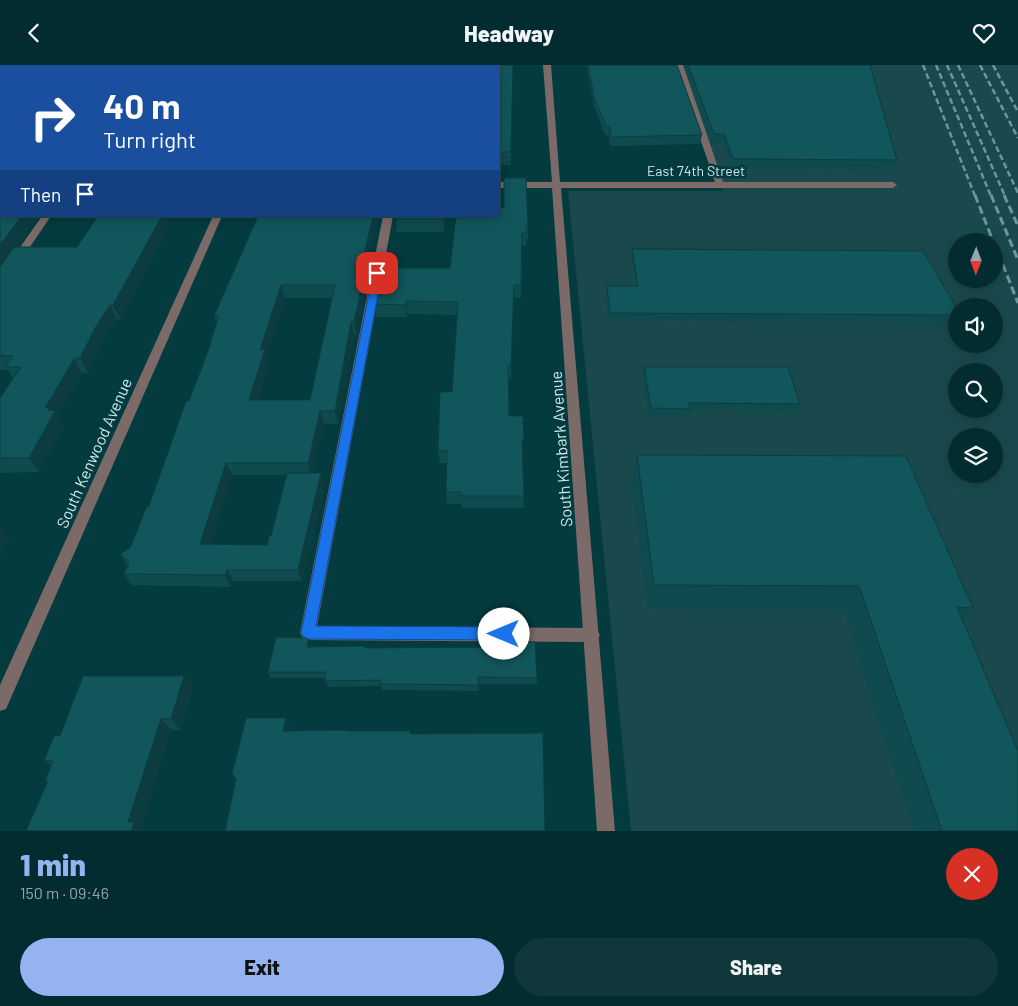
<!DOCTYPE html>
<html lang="en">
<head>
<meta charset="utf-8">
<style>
	:root { --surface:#022c2f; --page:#10383b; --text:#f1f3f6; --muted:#96a7aa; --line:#23484b; --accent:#95b2f1 }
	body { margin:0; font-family:Barlow,sans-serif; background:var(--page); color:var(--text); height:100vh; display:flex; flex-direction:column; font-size:19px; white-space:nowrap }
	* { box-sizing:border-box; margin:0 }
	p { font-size:16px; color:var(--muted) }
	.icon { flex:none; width:28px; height:28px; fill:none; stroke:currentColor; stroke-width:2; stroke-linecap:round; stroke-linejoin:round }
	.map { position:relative; height:766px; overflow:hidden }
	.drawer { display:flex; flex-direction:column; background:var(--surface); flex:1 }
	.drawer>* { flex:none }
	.top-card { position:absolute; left:0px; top:0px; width:500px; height:152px; box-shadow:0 2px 12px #0003,0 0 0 1px var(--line); background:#1a4fa0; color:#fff; overflow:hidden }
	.needle { width:32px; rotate:181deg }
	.tools { position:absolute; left:948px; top:168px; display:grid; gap:10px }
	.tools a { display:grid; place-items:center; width:55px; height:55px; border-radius:50%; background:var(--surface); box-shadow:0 2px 12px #0003,0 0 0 1px var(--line); font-size:25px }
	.pin { position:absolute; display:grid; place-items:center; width:42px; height:42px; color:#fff; margin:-21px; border-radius:10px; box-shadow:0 2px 8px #0006 }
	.me { position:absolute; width:55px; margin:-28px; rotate:270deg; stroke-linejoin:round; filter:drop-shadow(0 0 4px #0008) }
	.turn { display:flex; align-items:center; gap:18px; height:105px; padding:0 20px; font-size:22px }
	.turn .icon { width:65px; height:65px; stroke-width:2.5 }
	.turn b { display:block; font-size:35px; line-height:42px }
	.then { display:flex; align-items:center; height:48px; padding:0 20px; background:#0003; gap:10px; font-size:19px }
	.round { display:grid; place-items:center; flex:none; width:52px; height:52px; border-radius:26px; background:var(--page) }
	.overview { display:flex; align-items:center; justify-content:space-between; height:85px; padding:0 20px }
	h1 { font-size:30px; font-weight:800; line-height:38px; color:var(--accent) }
	.action { display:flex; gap:10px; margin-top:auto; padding:10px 20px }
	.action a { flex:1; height:58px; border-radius:30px; background:var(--accent); color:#111; font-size:20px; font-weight:800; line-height:58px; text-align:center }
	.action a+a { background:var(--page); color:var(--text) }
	header { display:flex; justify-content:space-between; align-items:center; height:65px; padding:0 20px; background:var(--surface); font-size:22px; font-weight:800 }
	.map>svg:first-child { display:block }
</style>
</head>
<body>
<header><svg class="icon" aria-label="back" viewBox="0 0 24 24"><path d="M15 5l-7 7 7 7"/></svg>Headway<svg class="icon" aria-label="heart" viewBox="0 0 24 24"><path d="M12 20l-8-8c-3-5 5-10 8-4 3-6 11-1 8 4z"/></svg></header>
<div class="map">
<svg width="1018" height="766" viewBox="0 0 1018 766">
	<rect width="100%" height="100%" fill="#033b3f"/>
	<path fill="#19494d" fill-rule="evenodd" d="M680 0H1018V766H631L568 126H723ZM956 176H994V214H956ZM956 241H994V279H956ZM956 306H994V344H956ZM956 371H994V409H956Z"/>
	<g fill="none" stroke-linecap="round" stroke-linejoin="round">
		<path fill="#7c6a68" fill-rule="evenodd" d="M675 0H683L724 120 723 122 716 120Z
			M42 151H51L4 220 0 221V211Z
			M383 151H393L317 561 592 563 597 565 600 570 597 575 592 577 308 575 303 573 300 568Z"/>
		<path fill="#7c6a68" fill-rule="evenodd" d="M543 0H551L560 117H893L897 120 893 123H561L615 766H597L552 123H499V117H552Z
			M213 151H222L6 644 0 646V620Z"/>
		<path stroke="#6e9699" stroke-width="2.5" stroke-dasharray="6 3" stroke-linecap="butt" d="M923 0 975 131
			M936 0 991 131
			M947 0 1005 131
			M958 0 1018 128
			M980 0 1018 73
			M993 0 1018 47"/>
		<path stroke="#6e9699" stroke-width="3" stroke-dasharray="8 4" stroke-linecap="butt" d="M975 130 993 176
			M991 130 1018 195
			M1004 130 1018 161
			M994 177 1018 238"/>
	</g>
	<path fill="#0f4a4e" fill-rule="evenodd" d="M513 0 511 100H499V1Z
		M587 0H677L702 70 700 79 610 81 609 70H605L594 41 587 3Z
		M684 0H870L897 95 893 104 731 103 722 78 712 79Z
		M0 53 1 151 17 182H77L171 159 120 254H117L103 277 88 308H82L58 350 64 360 39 407 0 408V333L13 313 8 305H0Z
		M258 151H377V152L366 204 368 216 356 270H354L338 359H324L312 408 325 421 302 516H233L231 522 132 520 124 509 127 500 120 489 130 483 149 441 210 280V278L217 259 214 251ZM285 233H332L310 335H258L269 297 267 290ZM232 410H286L271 471 267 480H210Z
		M446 151 444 167H397L396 154Z
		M456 151 528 161V174H527L526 181H522L521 233H514L511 313H508L509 351H523V387H522L524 443H462L461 439H447L446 427 447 398H440L438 386 452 327 457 250 408 249 407 252H376L374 239 450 203Z
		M632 184 956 242V258L609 255 606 229 607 221H636L631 191Z
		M644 302 800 339 797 346 690 345 688 351H649L643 309Z
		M637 390 973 543 962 555 1018 766H914L844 545 648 544 632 416Z
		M309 573 312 579 311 582 366 583 537 613V619H479V626L382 625 381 621 328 622 325 616 326 613H271L268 607Z
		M184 611 193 623 181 665H171L141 762 145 766H26L47 717 45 716 51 701 44 695 60 671Z"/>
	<path fill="#0c3c40" d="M237 0H245V1H236Z
		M1 107V129L0 131V108Z
		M22 151H40L7 195 0 208V180Z
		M155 151H168L171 159 120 254 113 240Z
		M373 151H377V152L366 204 368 216 356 270 354 257 361 203Z
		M444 151H446L444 167 443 154Z
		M281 220 285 233 267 290 269 297 254 348 249 335 260 285Z
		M514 220V233L511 313V301Z
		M406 236 408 249 407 252 405 240Z
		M110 240 117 254 103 277 88 308 80 293 95 263Z
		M351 257 354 270 338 359 335 346Z
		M74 294 82 308 58 350 64 360 39 407 29 393 45 343Z
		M320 346 324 359 311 411 308 398Z
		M226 398 232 410 206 491 200 479Z
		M321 408 325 421 302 516 298 505Z
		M0 460 10 472 0 492Z
		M227 505 233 516 231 522 225 510Z
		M309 573 312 579 310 589 307 582Z
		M184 611 193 623 181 665 171 654Z
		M286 653 292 664 290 677 283 666Z
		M161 654 171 665 141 762 145 766H131L128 757Z"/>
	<path fill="#11565b" stroke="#0c3c40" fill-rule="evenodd" d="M50 0H237L236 1H49Z
		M313 0H513L511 87H499V1H313Z
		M588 0H677L702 70 611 72 610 61H606L594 32Z
		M688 0H870L897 95 733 94 724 69H714Z
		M1 51V107L0 108V53Z
		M504 113H526L528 161H526L527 168H522L521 220H514L511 301H508L509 351H523L524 375H522L524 431H461V427H446L447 385 438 386 440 327H452L458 237 406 236 405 240 374 239 381 203H450L456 151H499V143H504Z
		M0 121H1V151H22L0 180Z
		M98 151H162L113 240H110L95 263 80 293 74 294 45 343H49L48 345 55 346 29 393H0V333L21 302H6L13 291 0 290V202L14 182H77Z
		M258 151H373L361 203H366L354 257H351L335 346H320L308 398H226L200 479 267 480 269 471H271L287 408H321L298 505H227L225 510 124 509 129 497 120 489 130 483 147 441H149L186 336H189L211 278H210L219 251H214ZM281 220H335L310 335H249L265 284 260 285Z
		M396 151H444L443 154H396Z
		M632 184 923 186 956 242V250L610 248 607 221H638Z
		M644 302H788L800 339 689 338 690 344 651 343Z
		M637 390 906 391 973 543 957 542 1018 686V766H942L859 521 654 520Z
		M276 572 309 573 307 582 365 581V583L495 582 494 577H535L537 613 478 612V620L380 619 381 615 325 616 326 607H268Z
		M83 611H184L171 654H161L128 757H134L131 766H26L48 716H45L53 696 44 695 54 671H60Z
		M246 653H286L283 666 347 665 346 666H410V669L543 668 545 766H225L236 714 232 709Z"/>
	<path fill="#1a73e8" stroke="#114b97" d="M377 205 382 208 316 561 504 562 509 564 511 569 509 573 504 575 308 574 304 572 301 568 373 208Z"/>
	<g text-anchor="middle" stroke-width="5" stroke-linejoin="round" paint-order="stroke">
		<g font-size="14" fill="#d0e9eb" stroke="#033b3f">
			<text x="696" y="111">East 74th Street</text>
		</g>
		<g font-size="16" fill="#d0e9eb" stroke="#033b3f">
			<text transform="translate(561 384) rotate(-94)" y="6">South Kimbark Avenue</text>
			<text transform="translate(94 388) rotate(-66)" y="6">South Kenwood Avenue</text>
		</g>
	</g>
</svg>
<div class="tools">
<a><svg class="needle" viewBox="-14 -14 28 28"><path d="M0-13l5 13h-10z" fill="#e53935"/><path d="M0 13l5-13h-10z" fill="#96a7aa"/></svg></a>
<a><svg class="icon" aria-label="sound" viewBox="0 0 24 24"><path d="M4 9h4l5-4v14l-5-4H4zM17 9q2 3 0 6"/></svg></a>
<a><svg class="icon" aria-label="search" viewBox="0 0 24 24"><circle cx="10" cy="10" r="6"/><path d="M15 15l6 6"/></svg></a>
<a><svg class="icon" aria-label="layers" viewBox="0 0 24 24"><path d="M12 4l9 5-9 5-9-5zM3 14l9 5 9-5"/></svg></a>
</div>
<div class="pin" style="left:377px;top:208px;background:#d93025"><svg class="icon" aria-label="arrive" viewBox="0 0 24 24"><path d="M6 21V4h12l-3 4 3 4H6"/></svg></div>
<svg class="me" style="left:504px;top:569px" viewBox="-20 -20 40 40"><circle r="19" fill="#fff"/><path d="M0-13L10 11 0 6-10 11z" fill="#1a73e8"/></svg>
<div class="top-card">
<div class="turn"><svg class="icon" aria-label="right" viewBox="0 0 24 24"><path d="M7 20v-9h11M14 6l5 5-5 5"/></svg><div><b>40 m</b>Turn right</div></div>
<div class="then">Then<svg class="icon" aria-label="arrive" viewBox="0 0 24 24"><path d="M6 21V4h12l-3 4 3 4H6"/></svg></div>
</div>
</div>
<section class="drawer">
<div class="overview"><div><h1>1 min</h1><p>150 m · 09:46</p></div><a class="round" style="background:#d93025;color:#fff"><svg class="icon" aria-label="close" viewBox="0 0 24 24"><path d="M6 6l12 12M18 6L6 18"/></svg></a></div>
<div class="action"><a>Exit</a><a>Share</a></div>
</section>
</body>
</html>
